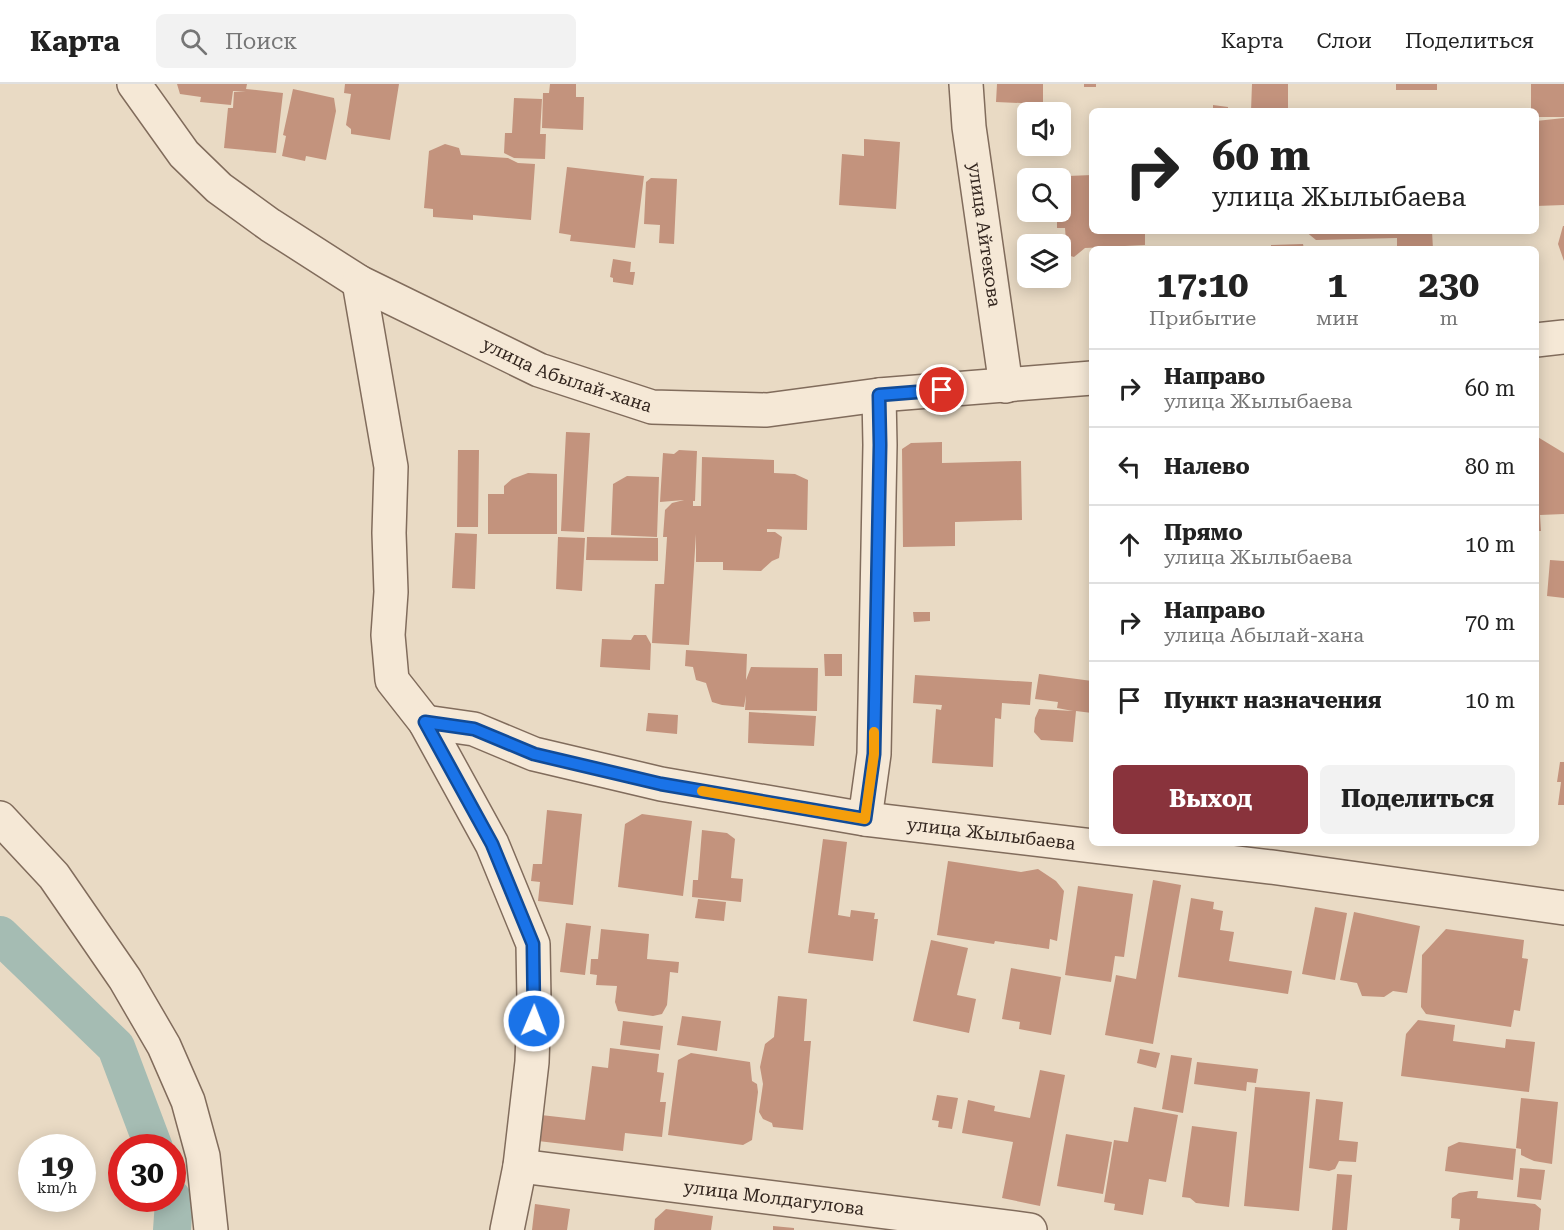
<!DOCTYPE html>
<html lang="ru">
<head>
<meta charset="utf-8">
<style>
	:root { --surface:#fff; --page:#f2f2f2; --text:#222; --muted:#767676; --line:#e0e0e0; --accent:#89333c }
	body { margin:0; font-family:"Roboto Serif",serif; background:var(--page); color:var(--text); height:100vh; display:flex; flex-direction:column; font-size:22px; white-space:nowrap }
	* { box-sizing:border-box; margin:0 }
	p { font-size:20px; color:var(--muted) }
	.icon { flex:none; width:33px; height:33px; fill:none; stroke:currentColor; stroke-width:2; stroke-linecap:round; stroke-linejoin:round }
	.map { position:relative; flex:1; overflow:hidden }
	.details { position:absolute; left:1089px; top:162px; width:450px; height:600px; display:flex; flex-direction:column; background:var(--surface); border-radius:9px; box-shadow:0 3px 15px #0003 }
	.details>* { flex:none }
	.hud { position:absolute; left:1089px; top:24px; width:450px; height:126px; border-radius:9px; box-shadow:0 3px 15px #0003; background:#fff; color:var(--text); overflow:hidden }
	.fabs { position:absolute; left:1017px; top:18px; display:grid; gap:12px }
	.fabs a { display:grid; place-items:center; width:54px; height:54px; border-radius:9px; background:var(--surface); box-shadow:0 3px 15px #0003; font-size:30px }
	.speed { position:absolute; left:18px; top:1050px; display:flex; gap:12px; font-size:30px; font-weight:700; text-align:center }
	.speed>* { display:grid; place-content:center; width:78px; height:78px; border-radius:50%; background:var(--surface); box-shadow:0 3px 15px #0003; line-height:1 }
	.speed small { font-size:15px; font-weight:400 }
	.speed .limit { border:9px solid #d22; background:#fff; color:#111 }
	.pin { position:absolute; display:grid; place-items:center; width:51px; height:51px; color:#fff; margin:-26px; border:3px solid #fff; border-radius:50%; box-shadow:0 2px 6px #0007 }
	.me { position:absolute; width:66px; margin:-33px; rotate:1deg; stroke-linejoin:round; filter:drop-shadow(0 0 4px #0008) }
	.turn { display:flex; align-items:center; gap:21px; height:126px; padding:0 24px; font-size:27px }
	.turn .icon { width:78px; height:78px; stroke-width:2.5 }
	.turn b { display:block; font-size:42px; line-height:51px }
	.eta { display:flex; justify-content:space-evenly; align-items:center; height:102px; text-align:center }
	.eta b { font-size:36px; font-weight:700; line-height:42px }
	.button { display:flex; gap:12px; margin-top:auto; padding:12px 24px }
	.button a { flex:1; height:69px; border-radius:9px; background:var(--accent); color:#fff; font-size:24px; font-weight:700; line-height:69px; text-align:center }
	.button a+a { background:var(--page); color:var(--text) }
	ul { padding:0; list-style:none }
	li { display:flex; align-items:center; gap:18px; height:78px; padding:0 24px; border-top:2px solid var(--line) }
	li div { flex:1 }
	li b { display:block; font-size:22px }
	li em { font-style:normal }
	header { display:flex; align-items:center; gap:36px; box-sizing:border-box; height:84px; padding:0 30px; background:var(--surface); border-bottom:2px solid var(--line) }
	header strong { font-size:28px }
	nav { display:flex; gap:33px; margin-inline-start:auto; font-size:21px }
	.search { width:420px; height:54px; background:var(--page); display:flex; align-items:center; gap:15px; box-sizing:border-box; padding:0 21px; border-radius:9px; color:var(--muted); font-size:22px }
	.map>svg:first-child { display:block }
</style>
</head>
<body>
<header>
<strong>Карта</strong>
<div class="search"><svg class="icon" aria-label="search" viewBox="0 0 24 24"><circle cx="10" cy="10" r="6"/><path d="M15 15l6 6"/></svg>Поиск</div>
<nav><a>Карта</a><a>Слои</a><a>Поделиться</a></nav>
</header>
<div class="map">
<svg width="1564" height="1146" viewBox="0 0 1564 1146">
	<rect width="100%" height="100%" fill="#e9dac4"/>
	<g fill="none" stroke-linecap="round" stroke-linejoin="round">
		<path stroke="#a5bcb3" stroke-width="38" d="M0 851 116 963 154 1064
			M172 1146 174 1118 172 1114"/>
	</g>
	<path fill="#c3937d" d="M177 0H247L246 5 283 9 276 69 224 64 228 24H233L234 8H246L233 7 231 21 200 18 201 13 180 10Z
		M345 0H399L390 56 351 50V45L346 41 351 10 344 9Z
		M550 0H576V13H584L583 46 542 44 543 9H549Z
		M997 0H1043V20L996 18Z
		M1084 0H1096V3H1084Z
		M1252 0H1288V27H1251Z
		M1396 0H1437V6H1396Z
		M1531 0H1564V33H1536V27H1531Z
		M293 5 334 14 336 27 326 76 306 72 305 77 282 72 286 52 283 51Z
		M514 14 542 15 540 50H546L545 75 514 74 504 69 505 49H512Z
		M1213 21 1228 23V27H1213Z
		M1564 34V121L1536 122V37Z
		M864 55 900 58 896 125 839 121 842 70 864 72Z
		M445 60 459 64 461 71 508 74 518 79 535 80 531 136 473 131V136L433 133V125L424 124 429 67Z
		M567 83 644 92 635 164 570 157 571 151 559 149Z
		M1092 91V147H1145V161L1085 164 1074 173 1067 171 1065 144H1057V128H1060V107L1063 95 1068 92Z
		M651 94 677 95 674 160 659 159 660 141 644 140 646 98Z
		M1563 142H1564V177L1558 160Z
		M1305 147H1432L1433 165H1397V154L1316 156Z
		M1303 160 1304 165H1271V161Z
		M613 175 631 178 630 188H635L633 201 613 198V194L610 193Z
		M566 348 590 349 584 448 561 447Z
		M1536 352 1564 369V430L1540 431 1541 447H1536Z
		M942 358V379L1021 377 1022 436 955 438V462L903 463 902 365 911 359Z
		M458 366H479L478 443H457Z
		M679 366 697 367 695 417H693V422H701L702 373 774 376V389L795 390 808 396 807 446 767 445V448H775L782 453 779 474 772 477 761 487 723 486V478H696V450L689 561 652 559 655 500H664L667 453H663L665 426 672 419 684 416 660 418 663 369 674 370Z
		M528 389 557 390V450H488V410H504V402L512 395Z
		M627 392 659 393 657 453 611 451 613 400Z
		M455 449 477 450 475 505 452 504Z
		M558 453 585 454 582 507 556 505Z
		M587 453 658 454V477L586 476Z
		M1550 476 1564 477V514L1547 512Z
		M913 528H930V537L914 538Z
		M634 551H646L651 560 650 586 600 583 602 555 631 556Z
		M686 566 747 570 746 596 751 583 818 584 817 627 745 626 746 611 744 623 722 621 712 618 706 599 696 596 693 583 685 582Z
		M824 570H842V592H825Z
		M1039 590 1092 597V629L1076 627 1073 658 1041 656 1034 648 1035 634 1039 625 1073 627 1057 624 1058 618 1035 615Z
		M915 591 1032 598 1030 621 1002 619 1001 635 995 634 993 683 932 679 936 625 941 626 942 621 913 619Z
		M749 628 816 632 814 662 748 659Z
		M648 629 678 631 677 650 646 647Z
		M1560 678H1564V721H1558L1561 698H1557Z
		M547 726 582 730 573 821 538 817 540 798 531 797 533 780H542Z
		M642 730 692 737 683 812 618 803 625 740Z
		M702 746 727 749 735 755 731 794 743 795 741 818 692 813 693 796H698Z
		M823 755 847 758 838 831 850 833 851 826 875 829 874 835H878L873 877 808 869Z
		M948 777 1021 788 1038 785 1056 797 1064 807 1057 857 1050 855 1049 865 995 857 994 860 937 851Z
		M1153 796 1181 801 1153 960 1105 951 1116 891 1136 895Z
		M1078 802 1133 810 1124 873 1115 872 1111 898 1065 891Z
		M1191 814 1214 818 1213 825 1223 827 1220 846 1234 848 1229 877 1292 887 1288 910 1178 893Z
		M698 815 726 818 724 837 695 834Z
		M1315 823 1347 829 1335 896 1302 890Z
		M1354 828 1420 842 1407 909 1393 907 1384 913 1362 912 1357 899 1340 896Z
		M566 839 591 842 585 891 560 888Z
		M601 845 649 850 647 875 679 878 678 889 670 888 667 921 662 930 653 932 618 927 615 918 617 902 596 901 597 891 590 890 591 875H598Z
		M1446 845 1524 856 1522 874 1528 875 1520 927 1514 926 1511 943 1426 930 1421 923 1422 871Z
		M931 856 968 864 957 911 976 915 969 949 913 937Z
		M1011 884 1061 893 1051 951 1019 945 1020 938 1002 935Z
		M778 912 807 915 804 957H811L803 1046 773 1043 772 1039 763 1035 759 1028 763 1000 760 983 765 960 774 953Z
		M682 932 721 937 717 967 677 961Z
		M1418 936 1455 941 1453 957 1505 964 1506 955 1535 958 1529 1008 1401 992 1406 950Z
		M623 937 663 942 660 966 620 961Z
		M610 964 659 970 657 988 664 989 660 1018H666L662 1053 625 1049 623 1067 538 1057 541 1031 585 1036 592 982 608 984Z
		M1140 965 1160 969 1156 984 1137 979Z
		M691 969 750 978 752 997 757 1000 758 1008 752 1056 743 1061 668 1051 678 976Z
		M1171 971 1192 974 1183 1029 1162 1025Z
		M1197 978 1258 985 1256 999 1247 998 1246 1007 1194 1000Z
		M1040 986 1065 991 1040 1122 1002 1114 1013 1058 962 1049 968 1016 995 1022 994 1027 1030 1034Z
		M1255 1003 1310 1008 1299 1127 1244 1122Z
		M937 1011 958 1014 952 1045 938 1043 939 1037 932 1036Z
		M1521 1014 1558 1018 1552 1080 1534 1077 1521 1071V1065L1516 1064Z
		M1316 1015 1343 1018 1339 1056 1358 1058 1356 1078 1339 1077 1335 1085 1329 1087 1309 1084Z
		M1134 1023 1178 1031 1166 1098 1149 1095 1143 1131 1114 1126 1115 1120 1104 1118 1114 1056 1128 1058Z
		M1192 1042 1237 1048 1229 1123 1196 1119 1190 1114 1182 1113Z
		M1066 1050 1112 1058 1103 1110 1057 1102Z
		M1459 1058 1516 1065 1513 1096 1445 1087 1448 1063Z
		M1520 1084 1545 1086 1541 1116 1517 1113Z
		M1337 1090 1352 1091 1347 1146H1332Z
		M1471 1107H1478L1477 1114 1535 1120 1541 1125 1539 1146H1459L1460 1135 1451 1134 1452 1114 1459 1109Z
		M535 1120 570 1125 567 1146H532Z
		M666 1125 713 1132 711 1146H654L655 1135Z
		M773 1142 794 1144V1146H773Z"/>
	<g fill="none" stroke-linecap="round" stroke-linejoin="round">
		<defs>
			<g id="minor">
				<path id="s1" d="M134 0 184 70 219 104 270 141 359 198 539 286 652 323 767 326 879 311 1092 294"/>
				<path id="s2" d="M966 0 969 43 1006 302"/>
				<path d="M359 198 391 383 389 449 391 508 388 551 392 596 425 638 492 760 533 860 534 917 532 978 520 1082 507 1146"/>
				<path d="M1536 256 1564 253"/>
				<path id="s3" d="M425 638 474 645 534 670 661 700 865 735 1271 783 1564 824"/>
				<path d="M0 734 54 792 125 895 164 962 188 1017 203 1072 211 1146"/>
				<path d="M865 735 874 670 880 361 879 311"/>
				<path id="s4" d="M520 1082 1030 1146"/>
			</g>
		</defs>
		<use href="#minor" stroke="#816c5c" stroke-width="36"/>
		<use href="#minor" stroke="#f5e8d6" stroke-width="33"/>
	</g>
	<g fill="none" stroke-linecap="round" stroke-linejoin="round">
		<defs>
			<path id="route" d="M534 937 533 860 492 760 425 638 474 645 534 670 661 700 865 735 874 670 880 361 879 311 942 306"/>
		</defs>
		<use href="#route" stroke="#114b97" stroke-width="15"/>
		<use href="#route" stroke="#1a73e8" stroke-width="10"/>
		<path stroke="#f59e0b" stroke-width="10" d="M702 707 865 735 874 670V648"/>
	</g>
	<g text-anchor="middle" stroke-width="4.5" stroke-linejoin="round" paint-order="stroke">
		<g font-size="18" fill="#33261f" stroke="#f1e5d2">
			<text dy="6" stroke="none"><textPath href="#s2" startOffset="152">улица Айтекова</textPath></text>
			<text dy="6" stroke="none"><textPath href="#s1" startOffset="532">улица Абылай-хана</textPath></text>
			<text dy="6" stroke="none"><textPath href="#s3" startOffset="579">улица Жылыбаева</textPath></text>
			<text dy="6" stroke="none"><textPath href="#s4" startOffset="256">улица Молдагулова</textPath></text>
		</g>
	</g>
</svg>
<div class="fabs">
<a><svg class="icon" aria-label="sound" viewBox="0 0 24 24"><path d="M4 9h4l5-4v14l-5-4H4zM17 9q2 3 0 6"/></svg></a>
<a><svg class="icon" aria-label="search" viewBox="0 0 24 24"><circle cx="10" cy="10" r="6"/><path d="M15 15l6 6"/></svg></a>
<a><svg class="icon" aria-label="layers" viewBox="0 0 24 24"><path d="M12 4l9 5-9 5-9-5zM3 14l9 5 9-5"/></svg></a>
</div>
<div class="speed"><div>19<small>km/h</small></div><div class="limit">30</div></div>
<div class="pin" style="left:942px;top:306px;background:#d93025"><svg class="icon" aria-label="arrive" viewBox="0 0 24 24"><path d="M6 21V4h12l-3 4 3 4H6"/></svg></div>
<svg class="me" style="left:534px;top:937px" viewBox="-20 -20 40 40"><circle r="17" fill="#1a73e8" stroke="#fff" stroke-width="3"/><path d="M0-11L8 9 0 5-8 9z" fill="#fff"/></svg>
<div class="hud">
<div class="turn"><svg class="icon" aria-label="right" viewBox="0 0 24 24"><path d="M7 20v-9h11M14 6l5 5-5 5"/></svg><div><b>60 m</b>улица Жылыбаева</div></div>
</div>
<section class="details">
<div class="eta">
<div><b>17:10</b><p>Прибытие</p></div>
<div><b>1</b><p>мин</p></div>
<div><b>230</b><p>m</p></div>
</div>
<ul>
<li><svg class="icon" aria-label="right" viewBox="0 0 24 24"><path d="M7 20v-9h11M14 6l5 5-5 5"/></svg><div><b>Направо</b><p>улица Жылыбаева</p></div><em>60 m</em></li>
<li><svg class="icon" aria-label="left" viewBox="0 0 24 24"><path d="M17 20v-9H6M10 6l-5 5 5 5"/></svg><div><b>Налево</b></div><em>80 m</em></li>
<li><svg class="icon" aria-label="ahead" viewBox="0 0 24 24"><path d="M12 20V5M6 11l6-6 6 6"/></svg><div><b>Прямо</b><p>улица Жылыбаева</p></div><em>10 m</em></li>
<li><svg class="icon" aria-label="right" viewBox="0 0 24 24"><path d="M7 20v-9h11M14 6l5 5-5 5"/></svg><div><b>Направо</b><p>улица Абылай-хана</p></div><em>70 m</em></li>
<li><svg class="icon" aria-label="arrive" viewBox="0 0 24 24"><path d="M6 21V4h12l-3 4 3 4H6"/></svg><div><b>Пункт назначения</b></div><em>10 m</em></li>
</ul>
<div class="button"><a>Выход</a><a>Поделиться</a></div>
</section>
</div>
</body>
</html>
